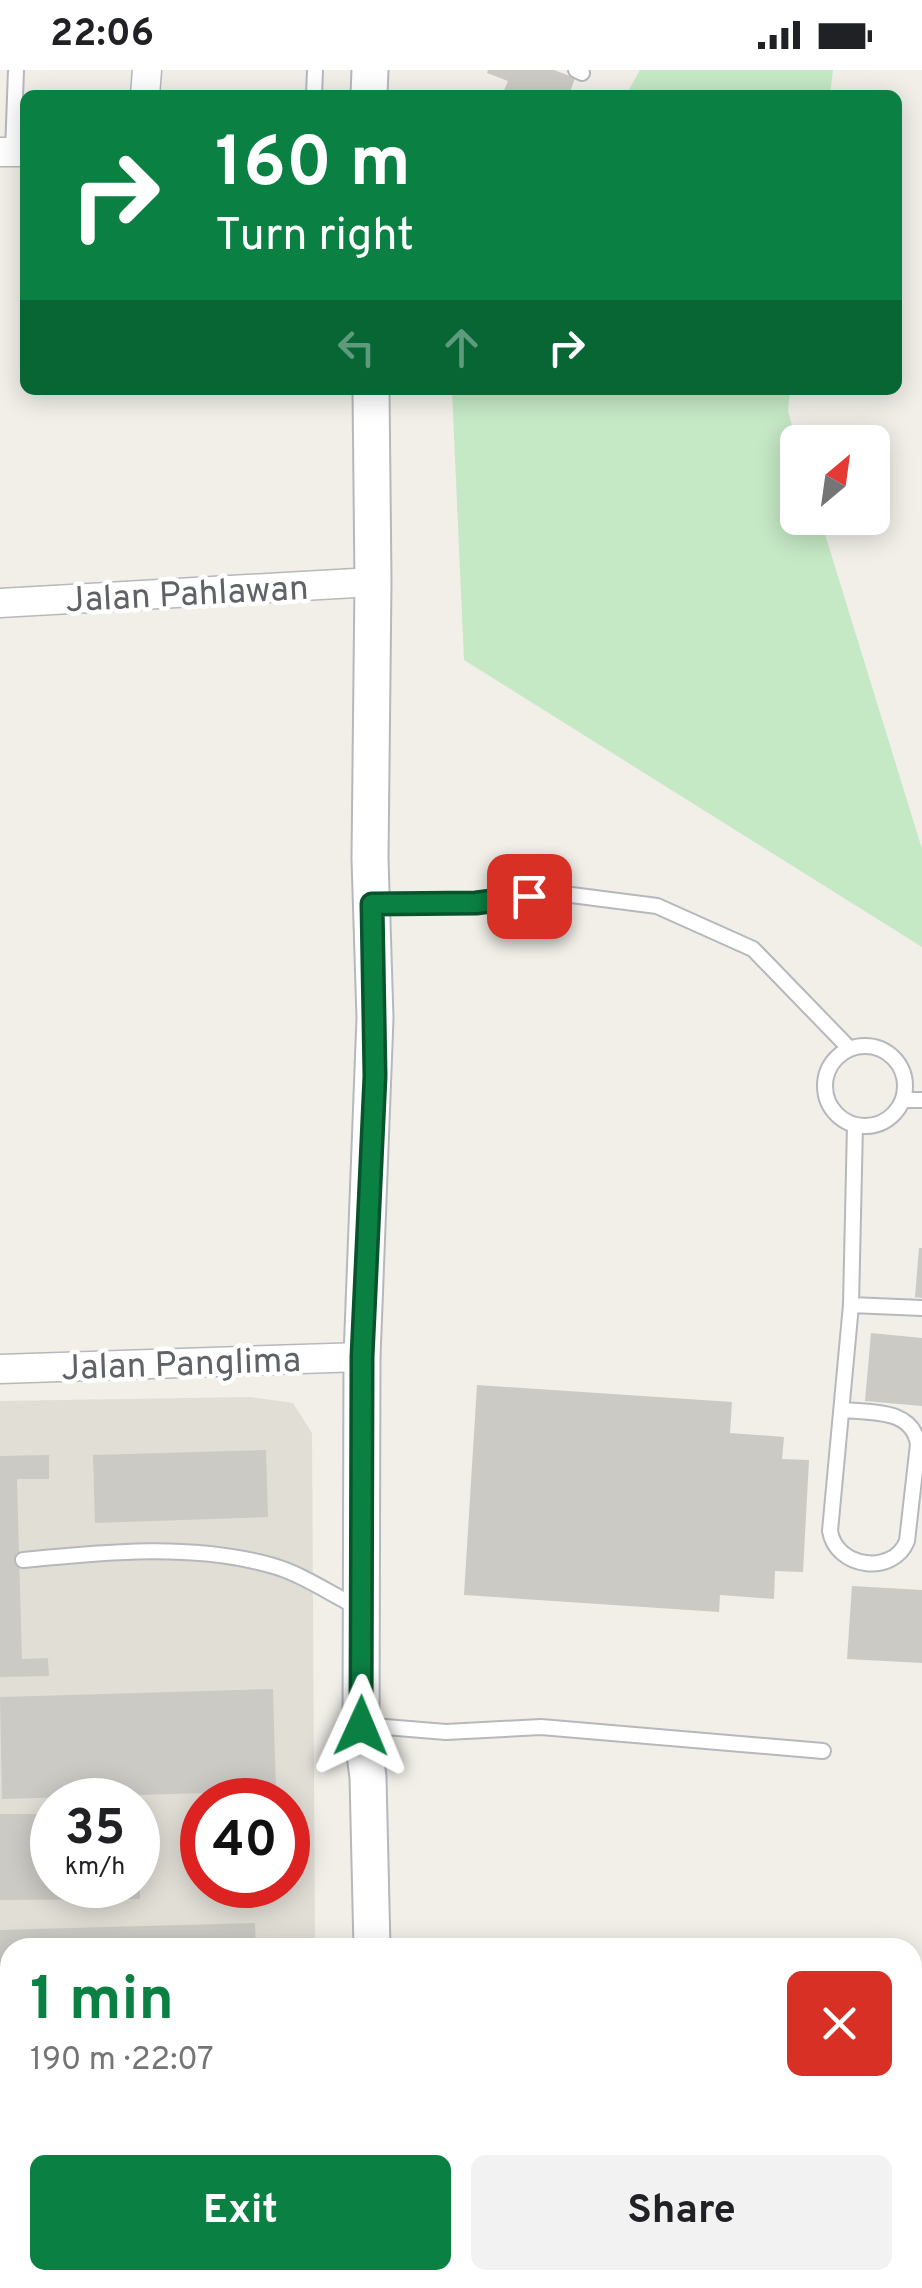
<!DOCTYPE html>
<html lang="en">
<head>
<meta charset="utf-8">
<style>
	:root { --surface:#fff; --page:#f2f2f2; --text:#202124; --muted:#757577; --accent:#0b8043 }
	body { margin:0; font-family:Overpass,sans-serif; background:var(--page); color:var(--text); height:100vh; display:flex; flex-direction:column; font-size:38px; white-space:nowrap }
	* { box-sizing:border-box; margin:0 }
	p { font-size:32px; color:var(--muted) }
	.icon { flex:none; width:55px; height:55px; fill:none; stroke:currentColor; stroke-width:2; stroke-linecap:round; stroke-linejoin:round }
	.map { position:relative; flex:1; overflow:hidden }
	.side { position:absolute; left:0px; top:1868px; width:922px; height:352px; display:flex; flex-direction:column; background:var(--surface); border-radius:30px 30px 0 0; box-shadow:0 5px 25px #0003 }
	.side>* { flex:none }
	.hud { position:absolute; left:20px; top:20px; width:882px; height:305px; border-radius:15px; box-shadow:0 5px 25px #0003; background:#0b8043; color:#fff; overflow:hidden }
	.needle { width:65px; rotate:29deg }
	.buttons { position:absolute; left:780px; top:355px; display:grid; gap:20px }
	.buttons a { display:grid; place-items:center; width:110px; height:110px; border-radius:15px; background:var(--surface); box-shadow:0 5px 25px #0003; font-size:50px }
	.speed { position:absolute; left:30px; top:1708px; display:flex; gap:20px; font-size:50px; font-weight:700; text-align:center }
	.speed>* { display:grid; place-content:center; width:130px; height:130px; border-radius:50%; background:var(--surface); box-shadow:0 5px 25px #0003; line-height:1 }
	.speed small { font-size:25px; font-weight:400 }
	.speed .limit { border:15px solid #d22; background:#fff; color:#111 }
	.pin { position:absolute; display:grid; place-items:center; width:85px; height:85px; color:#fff; margin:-42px; border-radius:20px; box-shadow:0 5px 15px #0006 }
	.me { position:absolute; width:110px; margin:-55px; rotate:1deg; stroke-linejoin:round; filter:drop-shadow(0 0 8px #0008) }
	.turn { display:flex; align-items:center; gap:35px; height:210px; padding:0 30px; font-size:45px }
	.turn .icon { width:130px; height:130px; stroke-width:2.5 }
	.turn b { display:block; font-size:70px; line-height:85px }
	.lanes { display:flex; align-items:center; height:95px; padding:0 30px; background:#0003; justify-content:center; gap:50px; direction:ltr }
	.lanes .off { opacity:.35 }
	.round { display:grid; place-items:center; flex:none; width:105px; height:105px; border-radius:15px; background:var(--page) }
	.summary { display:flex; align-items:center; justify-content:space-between; height:170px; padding:0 30px }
	h1 { font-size:60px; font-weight:700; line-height:75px; color:var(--accent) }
	.button { display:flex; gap:20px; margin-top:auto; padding:20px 30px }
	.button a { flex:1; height:115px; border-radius:15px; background:var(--accent); color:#fff; font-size:40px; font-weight:700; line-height:115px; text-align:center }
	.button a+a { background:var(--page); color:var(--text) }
	.status { display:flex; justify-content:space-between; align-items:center; height:70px; padding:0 50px; background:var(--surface); direction:ltr }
	.status svg { height:28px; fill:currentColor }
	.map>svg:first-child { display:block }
</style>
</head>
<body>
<div class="status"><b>22:06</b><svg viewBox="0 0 49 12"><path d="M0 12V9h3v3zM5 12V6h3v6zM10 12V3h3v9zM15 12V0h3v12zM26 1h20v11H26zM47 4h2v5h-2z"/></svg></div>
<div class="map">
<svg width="922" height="2218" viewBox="0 0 922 2218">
	<rect width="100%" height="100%" fill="#f1efe8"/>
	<path fill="#e1ded6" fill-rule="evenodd" d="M250 1327 293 1333 312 1363 315 1877 10 1878V2210H317V2218H0V1331ZM52 1730H138V1815H52ZM202 1730H288V1815H202Z"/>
	<path fill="#c5e8c5" d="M640 0H833L830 25H626Z
		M452 320H790L788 341 797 373 798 448H820L922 779V877L464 590Z"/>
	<path fill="#cccac5" d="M488 0H554L575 8 569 25H502L508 11 487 3Z
		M919 1178H922V1228L915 1227Z
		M871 1263 922 1268V1336L865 1331Z
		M477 1315 732 1332 730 1363 784 1367 782 1389 809 1390 803 1502 775 1501 774 1529 720 1525 719 1542 464 1525Z
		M266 1380 268 1447 95 1453 93 1385Z
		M49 1385V1409H17L22 1589 48 1588 49 1606 0 1607V1386Z
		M852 1516 922 1520V1593L847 1589Z
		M273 1619 276 1721 2 1729 0 1627Z
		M0 1744H52V1815H140V1829L0 1830Z
		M255 1853 256 1878H10V1923L0 1924V1860Z
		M0 1949H10V2007L0 2008Z
		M6 2105H10V2159H7Z
		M0 2189H10V2210H35V2218H0Z
		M224 2210H291V2218H224Z
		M539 2210H740V2218H540Z"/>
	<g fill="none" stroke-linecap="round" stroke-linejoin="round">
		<defs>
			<path id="service" d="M576 0 582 3
				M314 25 315 0
				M13 82 16 0
				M374 833H476L556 823 657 836 753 879 850 979
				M825 1016a40 40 0 1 1 80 0a40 40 0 1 1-80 0Z
				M904 1030H922
				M851 1235 922 1238
				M844 1340C873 1343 912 1339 918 1374L907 1471C893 1506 836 1498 830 1461L851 1235 855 1055
				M23 1490C104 1482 191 1473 270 1495 301 1503 332 1525 361 1539
				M361 1655 446 1662 541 1657 823 1681
				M768 2210V2218
				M500 2218V2210"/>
			<path id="minor" d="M145 25 147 0
				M0 82H25
				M0 533 373 512
				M0 1299 362 1287"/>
			<path id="tertiary" d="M369 25 370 0
				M371 320 373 512 370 789 375 948 362 1287 361 1655 368 1707 372 1878
				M381 2210V2218"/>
		</defs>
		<use href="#service" stroke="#b5b8bc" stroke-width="18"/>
		<use href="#minor" stroke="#b5b8bc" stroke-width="31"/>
		<use href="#tertiary" stroke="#b5b8bc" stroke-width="39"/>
		<use href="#service" stroke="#fff" stroke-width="14"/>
		<use href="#minor" stroke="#fff" stroke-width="28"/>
		<use href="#tertiary" stroke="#fff" stroke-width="35"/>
	</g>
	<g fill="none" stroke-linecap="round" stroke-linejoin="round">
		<defs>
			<path id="route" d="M361 1656 362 1287 375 1006 372 834 476 833 529 826"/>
		</defs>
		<use href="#route" stroke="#07532c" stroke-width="25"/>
		<use href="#route" stroke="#0b8043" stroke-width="18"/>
	</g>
	<g text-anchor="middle" stroke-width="9" stroke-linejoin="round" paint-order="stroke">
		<g font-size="35" fill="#5f6368" stroke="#fff">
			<text transform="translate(187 523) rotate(-3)" y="12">Jalan Pahlawan</text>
			<text transform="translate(181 1293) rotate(-2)" y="12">Jalan Panglima</text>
		</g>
	</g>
</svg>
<div class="buttons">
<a><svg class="needle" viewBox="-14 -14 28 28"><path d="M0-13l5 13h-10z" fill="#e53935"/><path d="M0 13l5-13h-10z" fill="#757577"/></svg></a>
</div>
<div class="speed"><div>35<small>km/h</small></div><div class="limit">40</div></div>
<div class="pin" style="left:529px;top:826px;background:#d93025"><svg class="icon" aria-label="arrive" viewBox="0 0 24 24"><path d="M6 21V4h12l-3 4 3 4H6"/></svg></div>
<svg class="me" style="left:361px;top:1656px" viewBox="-20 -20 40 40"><path d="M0-17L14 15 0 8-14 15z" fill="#0b8043" stroke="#fff" stroke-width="4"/></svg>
<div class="hud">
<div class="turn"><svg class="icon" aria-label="right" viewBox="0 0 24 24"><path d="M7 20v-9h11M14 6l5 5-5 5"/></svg><div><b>160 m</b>Turn right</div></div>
<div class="lanes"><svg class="icon off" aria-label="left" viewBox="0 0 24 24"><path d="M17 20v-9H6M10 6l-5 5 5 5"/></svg><svg class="icon off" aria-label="ahead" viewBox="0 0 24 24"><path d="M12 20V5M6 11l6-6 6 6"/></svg><svg class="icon" aria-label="right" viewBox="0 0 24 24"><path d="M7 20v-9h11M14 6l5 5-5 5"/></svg></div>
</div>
<section class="side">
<div class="summary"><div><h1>1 min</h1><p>190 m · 22:07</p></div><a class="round" style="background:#d93025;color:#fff"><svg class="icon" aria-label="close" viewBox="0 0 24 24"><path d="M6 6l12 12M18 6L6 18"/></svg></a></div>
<div class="button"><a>Exit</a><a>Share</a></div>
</section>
</div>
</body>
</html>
